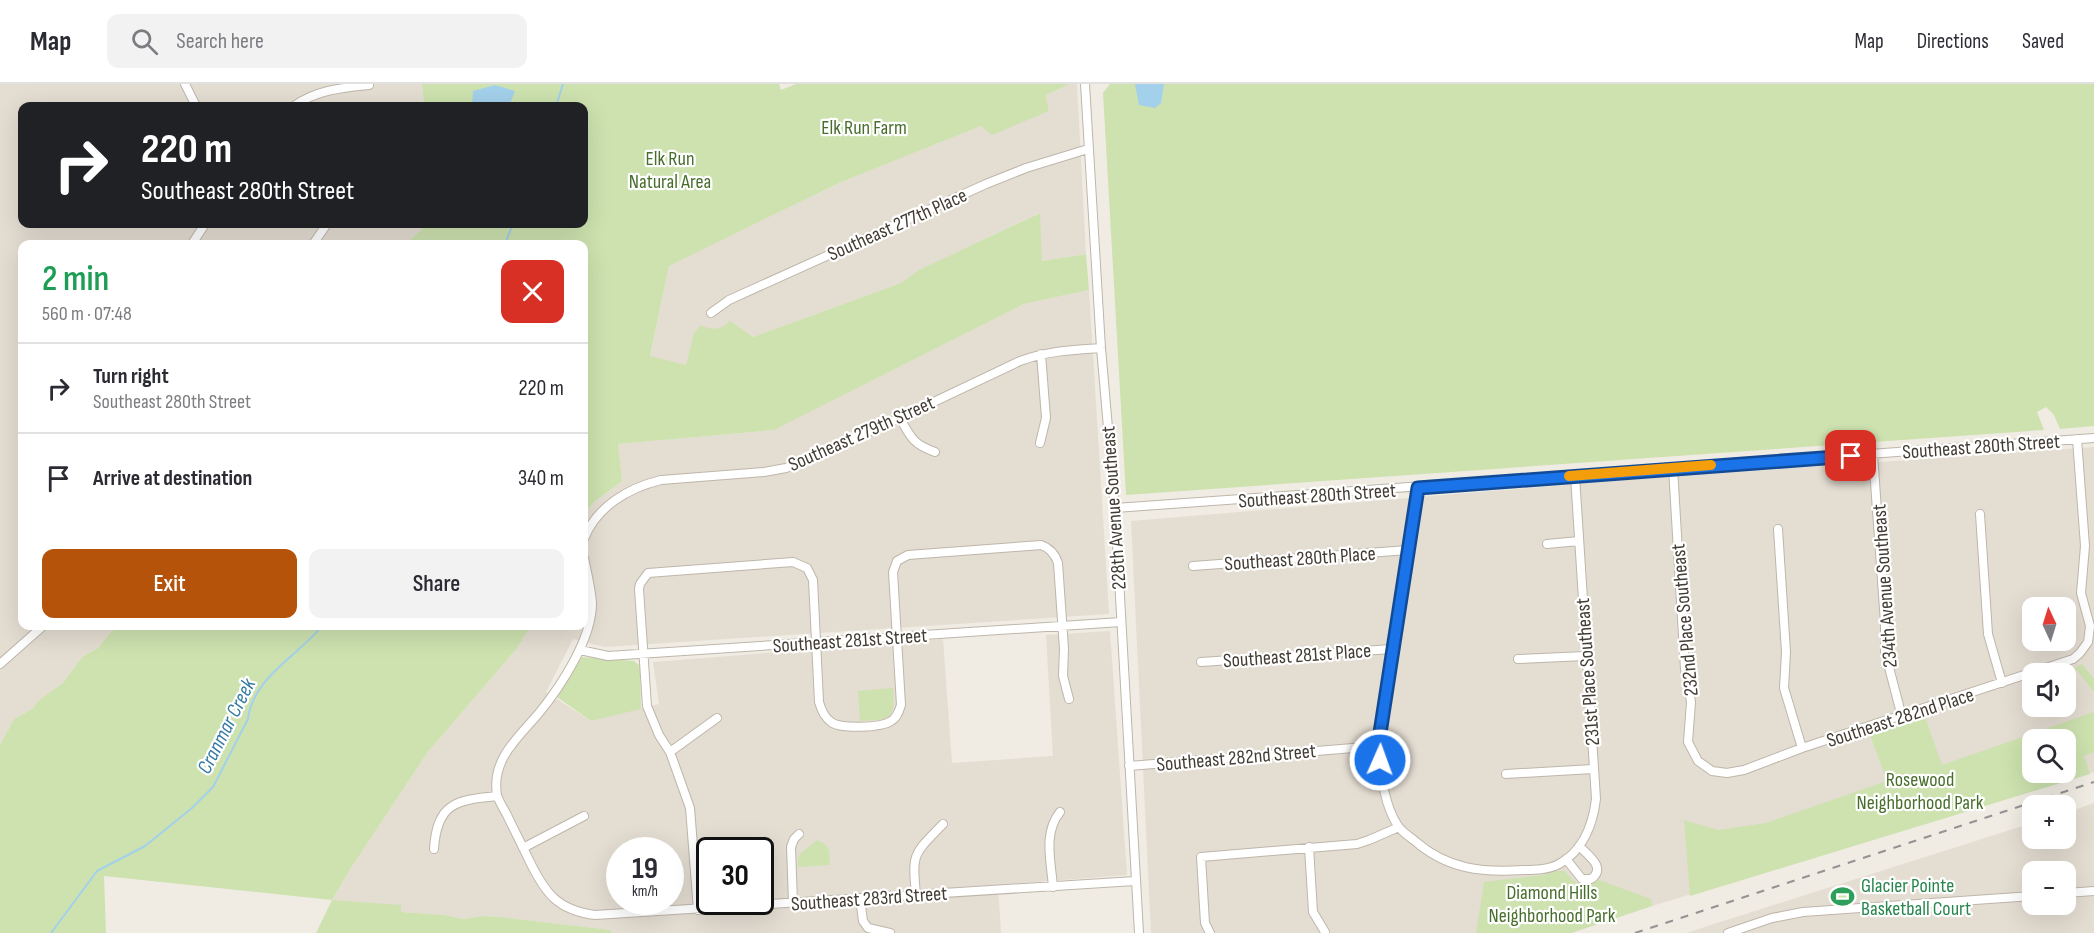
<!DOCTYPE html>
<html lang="en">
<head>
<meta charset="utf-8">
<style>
	:root { --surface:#fff; --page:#f2f2f3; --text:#2b2b33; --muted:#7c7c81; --line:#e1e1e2; --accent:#b45309 }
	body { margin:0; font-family:"Sofia Sans Condensed",sans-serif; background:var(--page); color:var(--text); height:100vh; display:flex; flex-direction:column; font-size:22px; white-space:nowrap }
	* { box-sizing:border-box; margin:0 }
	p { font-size:20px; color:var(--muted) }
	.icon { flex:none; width:33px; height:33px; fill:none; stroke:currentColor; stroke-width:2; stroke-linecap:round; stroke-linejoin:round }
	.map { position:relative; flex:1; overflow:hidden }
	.drawer { position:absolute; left:18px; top:156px; width:570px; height:390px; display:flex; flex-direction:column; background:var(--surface); border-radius:12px; box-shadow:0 6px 24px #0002 }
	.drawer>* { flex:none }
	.top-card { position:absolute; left:18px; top:18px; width:570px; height:126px; border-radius:12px; box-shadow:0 6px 24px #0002; background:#202124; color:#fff; overflow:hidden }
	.needle { width:39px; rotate:356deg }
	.tools { position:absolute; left:2022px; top:513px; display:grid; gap:12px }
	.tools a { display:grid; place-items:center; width:54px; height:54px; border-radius:12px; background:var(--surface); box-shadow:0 6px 24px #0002; font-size:30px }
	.speed { position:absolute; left:606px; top:753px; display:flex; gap:12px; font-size:30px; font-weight:700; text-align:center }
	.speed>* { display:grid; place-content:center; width:78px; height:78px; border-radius:50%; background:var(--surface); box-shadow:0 6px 24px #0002; line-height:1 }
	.speed small { font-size:15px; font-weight:400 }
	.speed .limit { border:3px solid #111; border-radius:9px; background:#fff; color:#111 }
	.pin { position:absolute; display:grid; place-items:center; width:51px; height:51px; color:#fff; margin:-26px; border-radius:12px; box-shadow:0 3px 9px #0006 }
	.me { position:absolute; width:66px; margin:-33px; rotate:2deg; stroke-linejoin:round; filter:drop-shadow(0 0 4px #0008) }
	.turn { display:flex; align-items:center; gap:21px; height:126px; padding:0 24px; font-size:27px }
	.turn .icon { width:78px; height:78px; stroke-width:2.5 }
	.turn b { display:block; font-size:42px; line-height:51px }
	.round { display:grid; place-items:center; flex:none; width:63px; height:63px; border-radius:12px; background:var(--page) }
	.overview { display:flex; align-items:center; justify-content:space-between; height:102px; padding:0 24px }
	h1 { font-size:36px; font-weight:600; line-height:45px; color:#1e9e55 }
	.button { display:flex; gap:12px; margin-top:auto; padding:12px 24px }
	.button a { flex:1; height:69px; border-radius:12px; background:var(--accent); color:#fff; font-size:24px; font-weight:600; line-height:69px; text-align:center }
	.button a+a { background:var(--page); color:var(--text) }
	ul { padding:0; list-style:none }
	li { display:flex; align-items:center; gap:18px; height:90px; padding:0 24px; border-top:2px solid var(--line) }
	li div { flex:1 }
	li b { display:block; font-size:22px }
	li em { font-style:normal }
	header { display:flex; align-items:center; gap:36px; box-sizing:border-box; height:84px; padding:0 30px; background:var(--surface); border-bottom:2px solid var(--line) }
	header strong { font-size:28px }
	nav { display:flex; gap:33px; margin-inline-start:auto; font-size:21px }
	.search { width:420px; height:54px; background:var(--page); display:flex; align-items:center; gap:15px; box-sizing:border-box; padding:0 21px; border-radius:12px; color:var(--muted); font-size:22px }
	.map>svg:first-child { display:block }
</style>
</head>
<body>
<header>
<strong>Map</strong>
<div class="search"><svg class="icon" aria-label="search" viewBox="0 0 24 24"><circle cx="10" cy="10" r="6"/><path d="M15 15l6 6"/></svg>Search here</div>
<nav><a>Map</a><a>Directions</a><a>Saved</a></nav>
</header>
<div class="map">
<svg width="2094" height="849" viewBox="0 0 2094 849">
	<rect width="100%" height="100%" fill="#f0ece3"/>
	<path fill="#e4ddd2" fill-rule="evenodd" d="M0 0H422L424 22H22V140H428L405 160H22V542H120L111 548 98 564 82 573 63 599 39 616 32 625 14 635 0 661Z
		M1070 0H1077L1086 170 1042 177 1039 129 920 186 901 199 753 253 686 281 650 273 669 182 839 99 981 42 1049 27 1046 11Z
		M1089 206 1109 530 605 563 573 555 546 608 591 637 659 620 653 578 943 555 952 679 1053 672 1046 551 1110 547 1127 791 998 801 1001 849H611L610 846 500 833 483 832 463 835 445 831 401 828V822L332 816 349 787 427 669 517 564 531 542H584V430L593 419 622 397 618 360 774 346 1024 220ZM620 766H670V818H620ZM710 766H760V818H710Z
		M2094 363V688L1652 822 1571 849H1151L1131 437 1627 396ZM2032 524H2066V556H2032ZM2032 590H2066V622H2032ZM2032 656H2066V688H2032Z
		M2094 719V849H1686L2032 739V754H2066V729ZM2032 788H2066V820H2032Z"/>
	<path fill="#cde2af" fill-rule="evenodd" d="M422 0H779L781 6 796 0H1070L1046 11 1049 27 992 51 981 42 839 99 669 182 650 272 686 281 694 249 701 241C712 247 721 246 730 237L753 253 901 199 919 186 1040 129 1042 177 1086 170 1089 206 1024 220 774 346 618 360 622 397 593 419 584 430V160H405L428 140H584V22H424Z
		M1110 0H2094V342L2060 345 2054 331 2046 323 2037 328 2044 346 1126 411 1103 9Z
		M120 542H531L517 564 427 669 349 787 332 816 401 821V828L445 831 463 835 483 832 500 833 611 846V849H316L332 816 104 792 106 849H0V661L14 635 32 625 39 616 63 599 82 573 98 564 111 548Z
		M582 573 634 577 639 581 640 586 641 625 591 637 557 613Z
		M2082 580 2094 595V608L2075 584Z
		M893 604C895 637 891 635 860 637L858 607Z
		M2094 628V668L2084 672 2090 690 1690 812 1684 736 1718 746 1766 739 1887 697 1870 651 1925 633 1942 681ZM2032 656H2066V688H2032Z
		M816 756C832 761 829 767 830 781L798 783C797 764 806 769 816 756Z
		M1557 787H1565C1575 801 1584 805 1599 796L1651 815 1652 822 1571 849H1476L1484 798 1543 791Z
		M1852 806 1853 815 1833 817V808Z"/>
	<path fill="#a3d0ea" d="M1135 0H1164L1161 19 1155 24 1139 21Z
		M495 1 515 7 509 22H472L473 7Z"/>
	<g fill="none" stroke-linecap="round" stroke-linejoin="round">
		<path stroke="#a3d0ea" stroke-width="2" d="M556 22 563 0
			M505 160 513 140
			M51 849 97 787 145 762 192 724 213 703 248 635C253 593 298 572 322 542"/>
		<defs>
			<path id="minor" d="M185 0 196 22
				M1085 0 1101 264 1115 424 1139 849
				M294 22C317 6 341 4 369 1
				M192 160 205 140
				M313 160 327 140
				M711 229 729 216 986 100 1026 84 1088 65
				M900 334C911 354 913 360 935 368
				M1040 359 1046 334 1041 270
				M1873 370 1885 539V568L1902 633
				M1673 384 1685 585 1691 618 1688 658 1698 677 1712 687 1727 689 1744 686 1802 664 2073 575 2080 569 2088 558 2090 542 2081 509 2085 462 2077 355
				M1417 404 1378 662C1381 688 1383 719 1398 742 1402 748 1410 753 1415 757 1447 785 1482 789 1523 786 1534 786 1548 786 1559 780 1583 767 1593 740 1596 715L1575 392
				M1115 424 2094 354
				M1980 430 1988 550 2002 599
				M1778 445 1786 568 1784 604 1802 664
				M584 455C596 423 628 404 661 396L764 388 786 384 900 334 1020 277C1047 267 1072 266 1101 264
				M1547 460 1579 457
				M584 474C587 489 591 504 592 519 592 555 561 602 539 629 519 653 491 675 497 711 499 718 504 725 507 731 514 746 522 761 529 776 545 809 557 826 595 831L1135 797
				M1193 482 1408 466
				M580 566 608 572 1121 538
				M1518 575 1586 572
				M1201 578 1392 565
				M0 580 43 542
				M670 668 717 634
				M1129 682 1378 662
				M1506 690 1593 685
				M1309 763 1313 828 1325 848
				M523 764 584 732
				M434 765C437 719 456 716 497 712
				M1566 775 1582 795H1591C1607 784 1588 771 1579 762
				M1053 803C1051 777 1043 749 1060 728
				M2066 809 2094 807
				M916 811C912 768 913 771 943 740
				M860 814 863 837 868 844 890 849
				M793 819 791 763 794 755 799 750
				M698 826 690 724 670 668 659 651 647 622 639 505 640 500 648 489 793 478 807 484 813 496 819 618C821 625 824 633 831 638 840 645 881 644 891 637 897 634 899 627 901 621L893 488 897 477 908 471 1041 461C1050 464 1055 470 1058 479L1064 565 1063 592 1069 615
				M1210 849 1205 839 1201 773 1357 760 1369 756 1399 743
				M1728 849 1772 834 1803 828 2032 812"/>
		</defs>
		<use href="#minor" stroke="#beb6aa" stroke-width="10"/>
		<use href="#minor" stroke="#fff" stroke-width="8"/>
		<path stroke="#939393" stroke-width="2" stroke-dasharray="8 8" stroke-linecap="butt" d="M1635 849 2094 698"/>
	</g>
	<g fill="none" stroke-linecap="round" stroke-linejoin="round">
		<defs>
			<path id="route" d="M1380 676 1378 662 1418 404 1851 372"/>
		</defs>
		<use href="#route" stroke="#114b97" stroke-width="15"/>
		<use href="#route" stroke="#1a73e8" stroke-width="10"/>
		<path stroke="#f59e0b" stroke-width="10" d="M1569 392 1711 381"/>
	</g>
	<defs>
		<symbol id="stadium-bare" viewBox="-9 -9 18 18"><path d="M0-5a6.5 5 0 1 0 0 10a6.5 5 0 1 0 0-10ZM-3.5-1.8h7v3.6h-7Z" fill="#2e9e5b" stroke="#fff" stroke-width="2.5" paint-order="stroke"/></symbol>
	</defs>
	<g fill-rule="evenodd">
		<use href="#stadium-bare" x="1826" y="796" width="33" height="33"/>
	</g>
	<g text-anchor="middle" stroke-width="4.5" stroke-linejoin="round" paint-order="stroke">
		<g font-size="20" fill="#486e2c" stroke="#fff">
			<text x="864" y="50">Elk Run Farm</text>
			<text x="670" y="81">Elk Run<tspan x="670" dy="23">Natural Area</tspan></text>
			<text x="1920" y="702">Rosewood<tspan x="1920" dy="23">Neighborhood Park</tspan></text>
			<text x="1552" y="815">Diamond Hills<tspan x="1552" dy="23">Neighborhood Park</tspan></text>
		</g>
		<g font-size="20" fill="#423c34" stroke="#fff">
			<text transform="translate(897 140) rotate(-24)" y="7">Southeast 277th Place</text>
			<text transform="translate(861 349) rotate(-24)" y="7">Southeast 279th Street</text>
			<text transform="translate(1981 362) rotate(-4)" y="7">Southeast 280th Street</text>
			<text transform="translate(1317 411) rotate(-4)" y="7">Southeast 280th Street</text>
			<text transform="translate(1113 424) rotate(-94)" y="7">228th Avenue Southeast</text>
			<text transform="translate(1300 474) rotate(-4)" y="7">Southeast 280th Place</text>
			<text transform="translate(1884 502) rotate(-94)" y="7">234th Avenue Southeast</text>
			<text transform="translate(1684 536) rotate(-95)" y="7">232nd Place Southeast</text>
			<text transform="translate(850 556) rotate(-4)" y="7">Southeast 281st Street</text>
			<text transform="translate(1297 571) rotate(-4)" y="7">Southeast 281st Place</text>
			<text transform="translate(1587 588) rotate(-94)" y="7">231st Place Southeast</text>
			<text transform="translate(1900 633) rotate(-18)" y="7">Southeast 282nd Place</text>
			<text transform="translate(1236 673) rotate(-5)" y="7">Southeast 282nd Street</text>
			<text transform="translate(869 814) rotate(-4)" y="7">Southeast 283rd Street</text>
		</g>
		<g font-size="20" fill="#27864d" stroke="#fff" text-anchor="start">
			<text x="1861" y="808">Glacier Pointe<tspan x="1861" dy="23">Basketball Court</tspan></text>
		</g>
		<g font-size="21" font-style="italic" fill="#367ba4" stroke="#fff">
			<text transform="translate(226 642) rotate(-63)" y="7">Cranmar Creek</text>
		</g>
	</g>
</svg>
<div class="tools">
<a><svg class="needle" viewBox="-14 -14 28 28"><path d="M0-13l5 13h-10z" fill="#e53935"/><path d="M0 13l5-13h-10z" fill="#7c7c81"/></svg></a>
<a><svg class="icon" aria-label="sound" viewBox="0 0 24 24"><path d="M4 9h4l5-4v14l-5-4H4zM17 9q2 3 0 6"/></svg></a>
<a><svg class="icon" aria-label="search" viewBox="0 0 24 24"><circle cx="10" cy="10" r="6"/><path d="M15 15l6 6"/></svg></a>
<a>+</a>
<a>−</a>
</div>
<div class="speed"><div>19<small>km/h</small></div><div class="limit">30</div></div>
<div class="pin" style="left:1851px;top:372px;background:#d93025"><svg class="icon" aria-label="arrive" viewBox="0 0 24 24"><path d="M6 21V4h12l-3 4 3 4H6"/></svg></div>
<svg class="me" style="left:1380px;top:676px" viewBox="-20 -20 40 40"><circle r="17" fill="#1a73e8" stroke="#fff" stroke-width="3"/><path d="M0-11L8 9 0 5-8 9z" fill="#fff"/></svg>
<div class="top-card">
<div class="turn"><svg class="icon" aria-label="right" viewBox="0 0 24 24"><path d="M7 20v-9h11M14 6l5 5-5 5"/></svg><div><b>220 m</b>Southeast 280th Street</div></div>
</div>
<section class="drawer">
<div class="overview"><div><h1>2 min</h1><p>560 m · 07:48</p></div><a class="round" style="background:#d93025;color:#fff"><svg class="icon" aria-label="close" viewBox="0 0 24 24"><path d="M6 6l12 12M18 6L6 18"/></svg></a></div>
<ul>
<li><svg class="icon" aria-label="right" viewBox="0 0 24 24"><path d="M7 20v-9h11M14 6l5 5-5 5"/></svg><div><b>Turn right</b><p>Southeast 280th Street</p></div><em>220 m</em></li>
<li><svg class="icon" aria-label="arrive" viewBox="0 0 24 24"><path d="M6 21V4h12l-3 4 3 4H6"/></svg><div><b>Arrive at destination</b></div><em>340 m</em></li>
</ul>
<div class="button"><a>Exit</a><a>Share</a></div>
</section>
</div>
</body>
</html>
